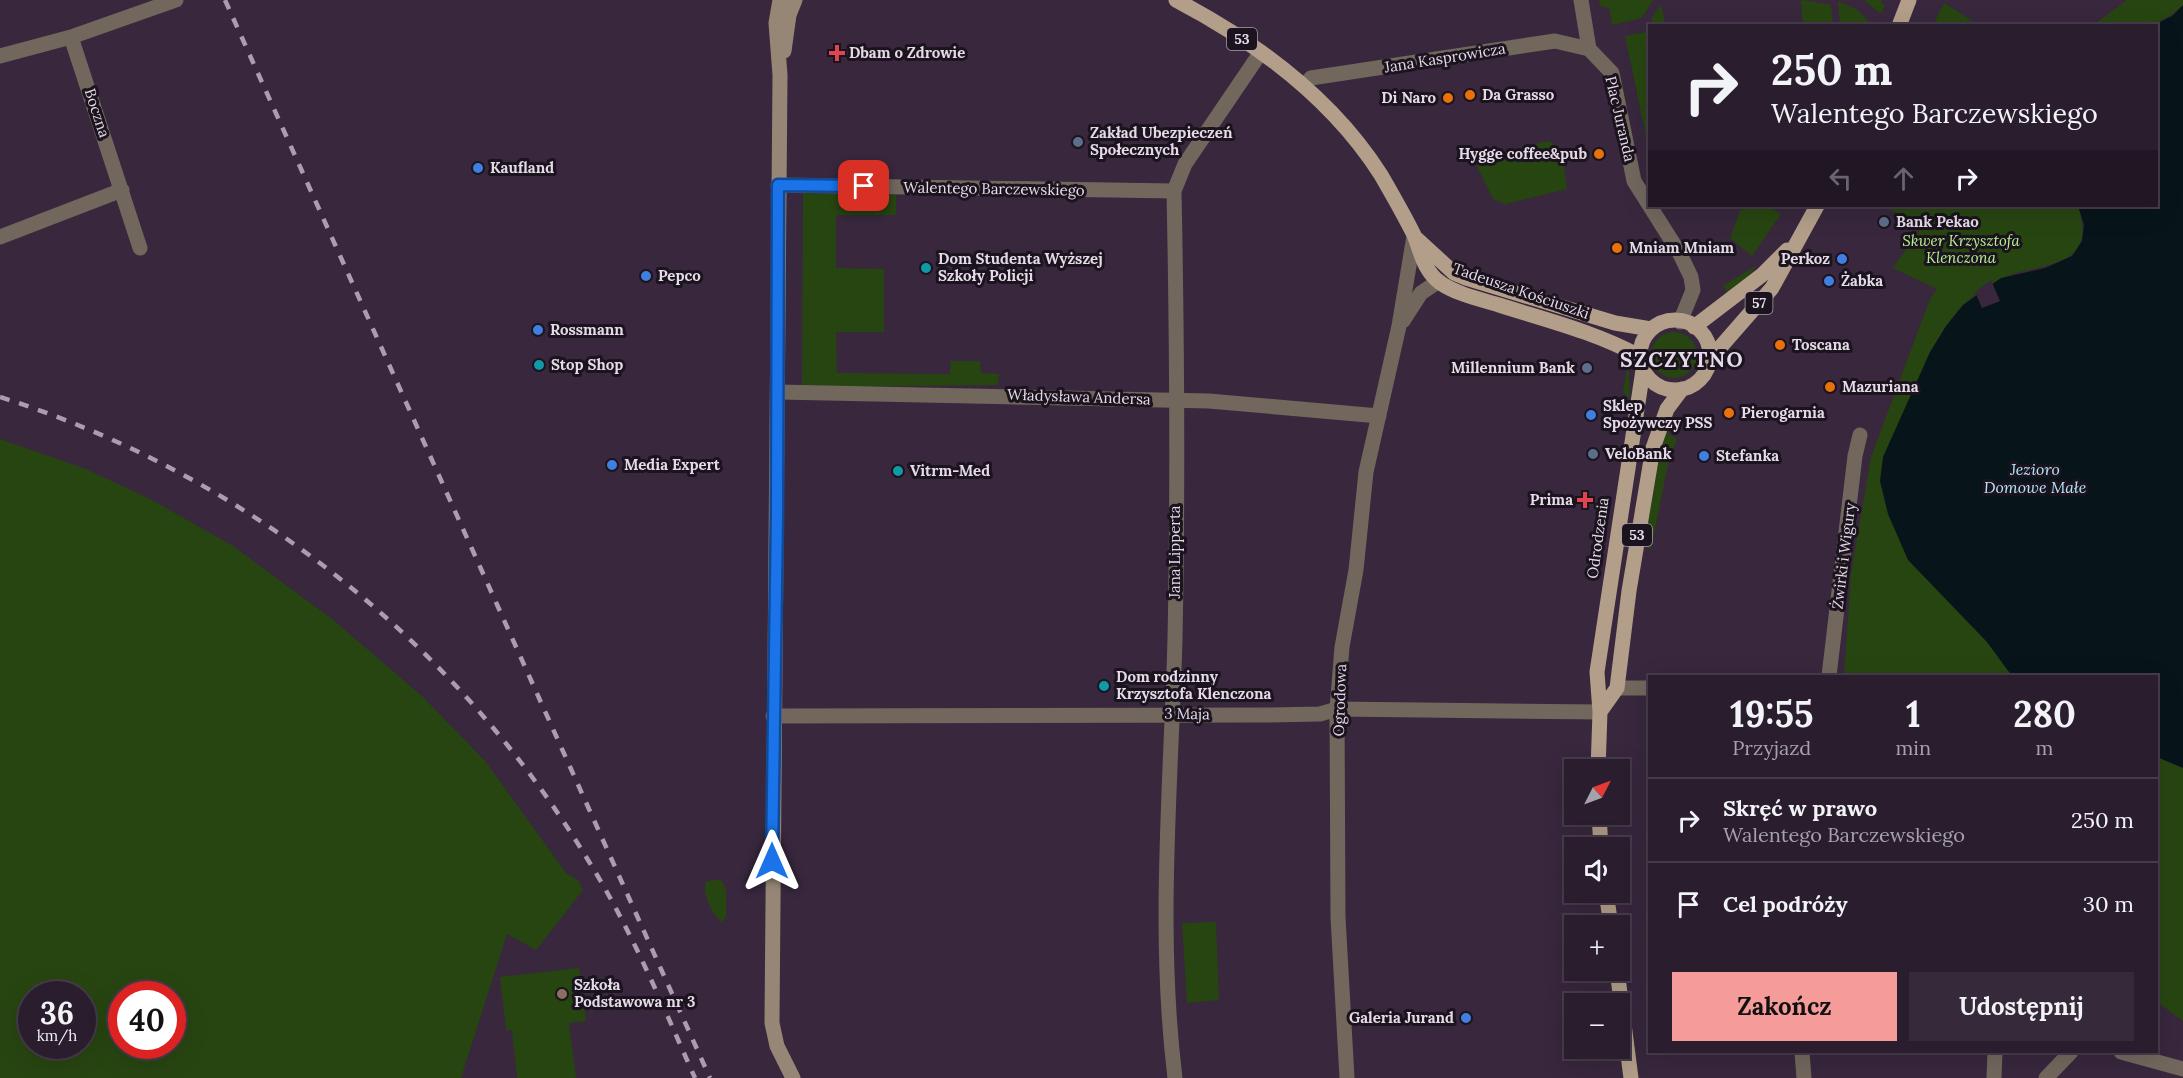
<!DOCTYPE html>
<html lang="pl">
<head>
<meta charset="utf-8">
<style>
	:root { --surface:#2a1d2e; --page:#362a3a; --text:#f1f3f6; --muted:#a5a2aa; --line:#463b4a; --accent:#f59b9a }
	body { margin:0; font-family:Lora,serif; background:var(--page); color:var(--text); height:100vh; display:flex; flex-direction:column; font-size:22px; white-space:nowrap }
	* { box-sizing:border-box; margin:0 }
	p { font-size:20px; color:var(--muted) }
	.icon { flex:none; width:33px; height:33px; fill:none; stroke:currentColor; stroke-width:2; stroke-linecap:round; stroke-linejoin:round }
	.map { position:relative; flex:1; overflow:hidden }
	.details { position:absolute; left:1648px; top:675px; width:510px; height:378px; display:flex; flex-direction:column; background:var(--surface); border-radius:0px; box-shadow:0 6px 24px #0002,0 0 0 2px var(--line) }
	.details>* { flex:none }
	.top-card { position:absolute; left:1648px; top:24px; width:510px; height:183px; border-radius:0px; box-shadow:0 6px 24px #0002,0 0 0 2px var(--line); background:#2a1d2e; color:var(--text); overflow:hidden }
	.needle { width:39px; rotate:48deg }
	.buttons { position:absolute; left:1564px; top:759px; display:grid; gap:12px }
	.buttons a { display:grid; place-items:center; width:66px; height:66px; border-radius:0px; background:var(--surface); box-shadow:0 6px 24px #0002,0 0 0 2px var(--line); font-size:30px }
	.speed { position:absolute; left:18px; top:981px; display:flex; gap:12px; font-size:30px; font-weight:700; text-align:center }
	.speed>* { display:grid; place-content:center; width:78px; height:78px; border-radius:50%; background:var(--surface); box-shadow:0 6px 24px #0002,0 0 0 2px var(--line); line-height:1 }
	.speed small { font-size:15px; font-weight:400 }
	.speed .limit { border:9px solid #d22; background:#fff; color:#111 }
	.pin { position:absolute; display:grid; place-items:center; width:51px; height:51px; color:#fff; margin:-26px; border-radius:12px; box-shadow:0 3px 9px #0006 }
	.me { position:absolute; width:66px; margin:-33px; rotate:0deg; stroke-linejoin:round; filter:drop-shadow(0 0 4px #0008) }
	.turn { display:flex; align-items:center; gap:21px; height:126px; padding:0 24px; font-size:27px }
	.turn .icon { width:78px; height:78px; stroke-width:2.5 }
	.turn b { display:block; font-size:42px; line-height:51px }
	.lanes { display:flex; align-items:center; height:57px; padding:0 24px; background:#0003; justify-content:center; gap:30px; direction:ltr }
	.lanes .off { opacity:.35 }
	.eta { display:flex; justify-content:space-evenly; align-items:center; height:102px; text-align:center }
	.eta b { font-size:36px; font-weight:700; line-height:42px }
	.button { display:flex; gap:12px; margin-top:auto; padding:12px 24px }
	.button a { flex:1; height:69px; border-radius:0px; background:var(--accent); color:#111; font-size:24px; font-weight:700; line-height:69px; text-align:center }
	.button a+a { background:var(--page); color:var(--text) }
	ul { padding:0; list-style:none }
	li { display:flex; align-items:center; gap:18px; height:84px; padding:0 24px; border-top:2px solid var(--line) }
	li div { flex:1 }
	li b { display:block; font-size:22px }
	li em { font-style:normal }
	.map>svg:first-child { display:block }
</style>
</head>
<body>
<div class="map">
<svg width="2183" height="1078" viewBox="0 0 2183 1078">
	<rect width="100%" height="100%" fill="#38273d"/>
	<path fill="#274511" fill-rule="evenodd" d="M1599 0H1653L1642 18 1612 25 1609 8 1600 6Z
		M1801 0 1831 5 1833 25H1803Z
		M1864 0H1882L1881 3 1885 5 1881 14Z
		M2127 0H2183V5C2154 33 2129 25 2092 26Z
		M1838 1 1858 10 1871 24 1840 25Z
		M1944 3 1979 25H1933Z
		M1659 7H1662L1665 25H1653L1651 19Z
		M1650 31V155L1625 36Z
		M1548 141C1565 146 1564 173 1567 189L1505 204 1493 199 1475 162 1479 157Z
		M803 193 896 195V215H836V268L884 269V332H836L837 373 950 374 951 361H980L981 373 999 374 998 385 802 387Z
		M1742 206H1768L1781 214 1752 256 1730 238Z
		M1885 206H2078C2094 256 2065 262 2024 271 2011 273 1993 283 1982 290 1949 311 1932 348 1917 383L1949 601 1987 642 2012 676H1844L1851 574 1871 457 1930 299 1937 289 1893 268 1920 229Z
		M1757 265 1745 281 1729 295 1723 286Z
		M1651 355a23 23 0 1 1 46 0a23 23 0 1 1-46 0Z
		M1627 369 1629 370 1630 399 1623 392Z
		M1663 430 1677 439 1669 460 1651 549 1645 546 1651 487Z
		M0 439 86 469 152 500 233 546 332 619 423 697 486 762 566 873 578 880 583 890 536 950 507 934 461 1078H0ZM32 994H82V1046H32ZM122 994H172V1046H122Z
		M2157 757 2183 768V1021L2157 1002Z
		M716 879 722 881 726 890V917L722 922C712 916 702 893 706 882Z
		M1216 922 1219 1000 1187 1003 1182 923Z
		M579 968 586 1021 569 1023 576 1078H517L512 1030H506L500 977Z"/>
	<path fill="#07151a" d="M2183 5V768L2157 757V676H2012L1987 642 1908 560 1888 514 1880 481 1883 457 1930 352 1946 326 1963 305 2001 278 2045 268 2072 256 2082 241 2084 225 2078 206H2157V26L2154 25 2172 16Z"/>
	<path fill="#38273d" d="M1991 280 2000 301 1982 308 1975 292Z"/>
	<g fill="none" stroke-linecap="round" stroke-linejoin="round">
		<path stroke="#71675d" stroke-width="15" d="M1581 0 1589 49
			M71 37 140 248
			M1589 49 1612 73 1634 181 1680 254 1691 277 1693 290 1680 322
			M0 56 71 37 176 0
			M1304 86 1311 78 1555 41 1589 49
			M778 185 1174 191
			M0 237 122 190
			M1403 321 1421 293 1439 281
			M778 392 1209 401 1379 416
			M1829 676 1855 456 1860 435
			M1617 688H1650
			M773 716 1268 715 1320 714 1337 709 1600 712
			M1802 1052 1804 1078
			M2121 1052 2183 1069
			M1175 1078C1157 932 1171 785 1175 639 1178 489 1177 340 1174 191L1185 164 1261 52
			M1347 1078 1338 917 1337 709 1342 647 1356 570 1366 472 1399 326 1414 236
			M1994 1078 1995 1052
			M2046 1078 2071 1052"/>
		<path stroke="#968676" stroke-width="15" d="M780 0 776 23 780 75 772 1023 777 1046 793 1078
			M784 51 789 15 795 0"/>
		<path stroke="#b29e89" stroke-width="15" d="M1176 0C1256 42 1332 98 1381 175 1392 194 1404 215 1414 235 1421 252 1423 269 1439 282 1456 294 1479 299 1499 305 1546 320 1595 332 1639 356
			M1899 26 1909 0
			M1417 239 1454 273 1466 278 1615 323 1651 329
			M1640 355a35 35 0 1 1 70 0a35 35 0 1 1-70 0Z
			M1694 327 1762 275 1787 250
			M1710 359 1772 288 1817 206
			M1600 712 1617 688 1629 591 1653 448 1667 409 1682 389
			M1598 770 1600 712 1597 672 1643 370
			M1599 814 1601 848
			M1606 892 1611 926
			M1617 970 1631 1078"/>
		<path stroke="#aa9dae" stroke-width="4.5" stroke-dasharray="10 10" stroke-linecap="butt" d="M225 0 710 1078
			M0 397C244 474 455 641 588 860 631 929 662 1004 695 1078"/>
	</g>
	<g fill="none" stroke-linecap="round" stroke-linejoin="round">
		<defs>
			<path id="route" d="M772 861 777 515 778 185 864 186"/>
		</defs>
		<use href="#route" stroke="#114b97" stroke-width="15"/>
		<use href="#route" stroke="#1a73e8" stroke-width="10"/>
	</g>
	<g fill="#e0444e" stroke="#1b131d" stroke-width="2">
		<path d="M834 44h6v6h6v6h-6v6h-6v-6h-6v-6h6z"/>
		<path d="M1582 491h6v6h6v6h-6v6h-6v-6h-6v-6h6z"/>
	</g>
	<g fill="#e8710a" stroke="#1b131d" stroke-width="2">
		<circle cx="1470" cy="95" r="6"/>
		<circle cx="1448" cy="98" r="6"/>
		<circle cx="1599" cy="154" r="6"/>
		<circle cx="1617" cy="248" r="6"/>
		<circle cx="1780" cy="345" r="6"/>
		<circle cx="1830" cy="387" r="6"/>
		<circle cx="1729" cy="413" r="6"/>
	</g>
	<g fill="#5c6f8a" stroke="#1b131d" stroke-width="2">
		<circle cx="1078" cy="142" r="6"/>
		<circle cx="1884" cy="222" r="6"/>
		<circle cx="1587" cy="368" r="6"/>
		<circle cx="1593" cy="454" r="6"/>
	</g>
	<g fill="#3f7fe0" stroke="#1b131d" stroke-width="2">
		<circle cx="478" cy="168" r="6"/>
		<circle cx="1842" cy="259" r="6"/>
		<circle cx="646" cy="276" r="6"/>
		<circle cx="1829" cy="281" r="6"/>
		<circle cx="538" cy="330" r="6"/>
		<circle cx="1591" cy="415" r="6"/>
		<circle cx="1704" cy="456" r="6"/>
		<circle cx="612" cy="465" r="6"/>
		<circle cx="1466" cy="1018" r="6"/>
	</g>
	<g fill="#0f9aa8" stroke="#1b131d" stroke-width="2">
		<circle cx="926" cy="268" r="6"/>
		<circle cx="539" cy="365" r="6"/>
		<circle cx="898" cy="471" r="6"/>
		<circle cx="1104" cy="686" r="6"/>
	</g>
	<circle fill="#8d6e63" stroke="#1b131d" stroke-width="2" cx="562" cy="994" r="6"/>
	<g text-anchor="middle" stroke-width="6" stroke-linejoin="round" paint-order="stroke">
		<g fill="#1b131d" stroke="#a89eab" stroke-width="1.5">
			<rect x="1227" y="28" width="30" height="22" rx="4.5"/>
			<rect x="1745.5" y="292" width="27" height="22" rx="4.5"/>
			<rect x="1622" y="524" width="30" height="22" rx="4.5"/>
		</g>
		<g font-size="14" font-weight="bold" fill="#e5dae8">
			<text x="1242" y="44">53</text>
			<text x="1759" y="308">57</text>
			<text x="1637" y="540">53</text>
		</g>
		<g font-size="15" font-weight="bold" fill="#e5dae8" stroke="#1b131d" text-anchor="start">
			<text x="849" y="58">Dbam o Zdrowie</text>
			<text x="1482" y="100">Da Grasso</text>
			<text x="1436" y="103" text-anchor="end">Di Naro</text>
			<text x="1090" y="138">Zakład Ubezpieczeń<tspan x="1090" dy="17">Społecznych</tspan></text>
			<text x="1587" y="159" text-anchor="end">Hygge coffee&amp;pub</text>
			<text x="490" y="173">Kaufland</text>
			<text x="1896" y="227">Bank Pekao</text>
			<text x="1629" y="253">Mniam Mniam</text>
			<text x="938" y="264">Dom Studenta Wyższej<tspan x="938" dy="17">Szkoły Policji</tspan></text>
			<text x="1830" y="264" text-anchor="end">Perkoz</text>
			<text x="658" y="281">Pepco</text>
			<text x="1841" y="286">Żabka</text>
			<text x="550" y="335">Rossmann</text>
			<text x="1792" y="350">Toscana</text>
			<text x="551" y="370">Stop Shop</text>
			<text x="1575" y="373" text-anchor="end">Millennium Bank</text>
			<text x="1842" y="392">Mazuriana</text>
			<text x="1603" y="411">Sklep<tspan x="1603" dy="17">Spożywczy PSS</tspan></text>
			<text x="1741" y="418">Pierogarnia</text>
			<text x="1605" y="459">VeloBank</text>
			<text x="1716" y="461">Stefanka</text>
			<text x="624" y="470">Media Expert</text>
			<text x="910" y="476">Vitrm-Med</text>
			<text x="1573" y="505" text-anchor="end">Prima</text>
			<text x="1116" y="682">Dom rodzinny<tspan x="1116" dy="17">Krzysztofa Klenczona</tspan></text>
			<text x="574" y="990">Szkoła<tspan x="574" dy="17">Podstawowa nr 3</tspan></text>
			<text x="1454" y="1023" text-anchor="end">Galeria Jurand</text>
		</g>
		<g font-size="15" fill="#e5dae8" stroke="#1b131d">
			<text transform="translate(1445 58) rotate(-9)" y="5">Jana Kasprowicza</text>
			<text transform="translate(97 113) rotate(72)" y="5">Boczna</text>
			<text transform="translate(1620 119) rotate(77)" y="5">Plac Juranda</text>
			<text transform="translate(994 189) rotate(1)" y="5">Walentego Barczewskiego</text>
			<text transform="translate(1521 291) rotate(19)" y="5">Tadeusza Kościuszki</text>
			<text transform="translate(1079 397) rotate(2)" y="5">Władysława Andersa</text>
			<text transform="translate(1598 538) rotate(-82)" y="5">Odrodzenia</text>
			<text transform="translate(1175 552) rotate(-90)" y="5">Jana Lipperta</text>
			<text transform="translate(1844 556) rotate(-83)" y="5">Żwirki i Wigury</text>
			<text transform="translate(1340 700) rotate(-88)" y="5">Ogrodowa</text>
			<text transform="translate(1187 714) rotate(1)" y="5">3 Maja</text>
		</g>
		<g font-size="15" font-style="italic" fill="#b6f291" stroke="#1b131d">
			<text x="1961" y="246">Skwer Krzysztofa<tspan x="1961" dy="17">Klenczona</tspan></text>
		</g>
		<g font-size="16" font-style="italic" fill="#b4e4f8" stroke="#1b131d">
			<text x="2035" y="475">Jezioro<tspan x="2035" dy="18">Domowe Małe</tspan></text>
		</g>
		<g font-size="21" font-weight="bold" letter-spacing="1.5" fill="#e5dae8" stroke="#1b131d">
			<text x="1682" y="367">SZCZYTNO</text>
		</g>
	</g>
</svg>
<div class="buttons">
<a><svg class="needle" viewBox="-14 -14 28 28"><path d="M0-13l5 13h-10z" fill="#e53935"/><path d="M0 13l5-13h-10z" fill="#a5a2aa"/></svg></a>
<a><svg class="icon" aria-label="sound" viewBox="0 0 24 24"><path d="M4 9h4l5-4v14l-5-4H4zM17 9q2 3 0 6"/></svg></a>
<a>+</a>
<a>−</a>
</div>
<div class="speed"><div>36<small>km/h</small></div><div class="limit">40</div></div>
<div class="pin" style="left:864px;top:186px;background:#d93025"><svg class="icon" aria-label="arrive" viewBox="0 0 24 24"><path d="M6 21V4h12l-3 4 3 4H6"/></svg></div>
<svg class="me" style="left:772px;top:861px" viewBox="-20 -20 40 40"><path d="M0-17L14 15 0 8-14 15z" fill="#1a73e8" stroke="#fff" stroke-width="4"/></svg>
<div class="top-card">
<div class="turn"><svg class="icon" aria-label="right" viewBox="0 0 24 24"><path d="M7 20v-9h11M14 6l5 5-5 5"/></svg><div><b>250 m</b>Walentego Barczewskiego</div></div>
<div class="lanes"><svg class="icon off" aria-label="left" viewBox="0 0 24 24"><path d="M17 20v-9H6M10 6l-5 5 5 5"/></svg><svg class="icon off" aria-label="ahead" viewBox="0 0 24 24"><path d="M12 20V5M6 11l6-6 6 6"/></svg><svg class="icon" aria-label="right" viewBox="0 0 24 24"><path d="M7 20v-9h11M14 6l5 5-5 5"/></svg></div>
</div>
<section class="details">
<div class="eta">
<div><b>19:55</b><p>Przyjazd</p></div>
<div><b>1</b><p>min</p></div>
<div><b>280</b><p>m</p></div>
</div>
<ul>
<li><svg class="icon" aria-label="right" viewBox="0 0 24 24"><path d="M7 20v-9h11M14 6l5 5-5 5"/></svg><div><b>Skręć w prawo</b><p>Walentego Barczewskiego</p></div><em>250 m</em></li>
<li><svg class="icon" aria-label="arrive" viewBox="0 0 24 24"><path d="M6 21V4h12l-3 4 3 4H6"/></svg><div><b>Cel podróży</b></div><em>30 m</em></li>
</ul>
<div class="button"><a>Zakończ</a><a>Udostępnij</a></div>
</section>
</div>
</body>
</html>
